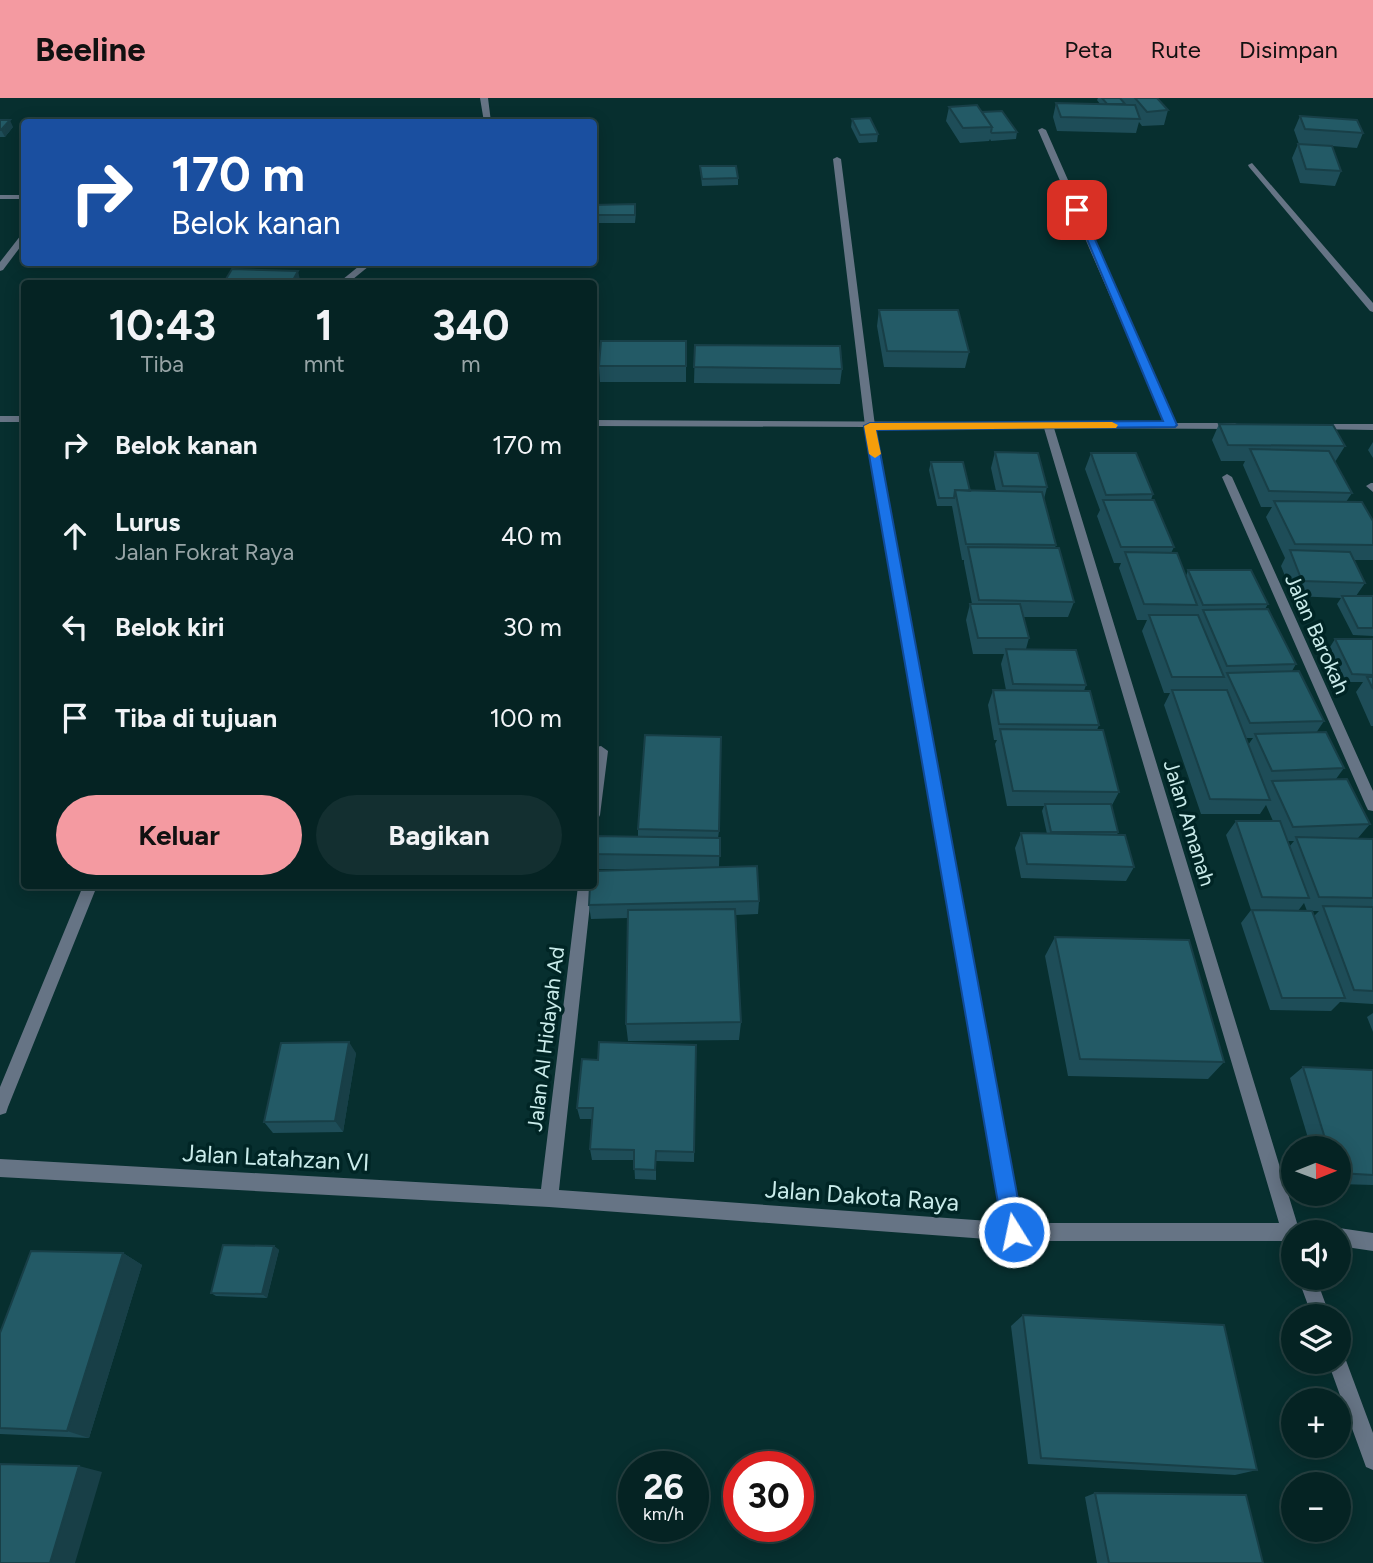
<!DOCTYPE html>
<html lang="id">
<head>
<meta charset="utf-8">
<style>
	:root { --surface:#052323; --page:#132f30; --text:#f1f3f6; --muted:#97a4a6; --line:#264041; --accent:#f49aa1 }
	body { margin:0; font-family:Figtree,sans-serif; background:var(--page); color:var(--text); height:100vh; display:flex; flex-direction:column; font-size:26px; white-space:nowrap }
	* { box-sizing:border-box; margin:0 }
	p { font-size:23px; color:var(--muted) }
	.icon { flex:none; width:38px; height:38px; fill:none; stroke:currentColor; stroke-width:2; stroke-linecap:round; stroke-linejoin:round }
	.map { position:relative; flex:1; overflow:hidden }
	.drawer { position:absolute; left:21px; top:182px; width:576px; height:609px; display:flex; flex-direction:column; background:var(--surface); border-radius:7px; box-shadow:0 4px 18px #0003,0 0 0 2px var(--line) }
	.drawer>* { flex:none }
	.hud { position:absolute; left:21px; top:21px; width:576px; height:147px; border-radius:7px; box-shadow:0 4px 18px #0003,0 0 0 2px var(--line); background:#1a4fa0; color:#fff; overflow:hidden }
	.needle { width:46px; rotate:89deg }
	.fabs { position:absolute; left:1281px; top:1038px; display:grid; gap:14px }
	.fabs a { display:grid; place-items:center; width:70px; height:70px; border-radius:50%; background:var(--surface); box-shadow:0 4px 18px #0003,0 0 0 2px var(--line); font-size:35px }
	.speed { position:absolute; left:618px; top:1353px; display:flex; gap:14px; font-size:35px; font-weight:700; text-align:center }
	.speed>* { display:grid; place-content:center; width:91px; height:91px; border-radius:50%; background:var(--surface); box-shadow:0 4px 18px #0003,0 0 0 2px var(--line); line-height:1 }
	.speed small { font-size:18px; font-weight:400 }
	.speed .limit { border:10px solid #d22; background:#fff; color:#111 }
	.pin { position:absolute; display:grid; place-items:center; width:60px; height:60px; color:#fff; margin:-30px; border-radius:14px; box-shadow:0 4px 10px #0006 }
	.me { position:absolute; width:77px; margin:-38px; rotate:350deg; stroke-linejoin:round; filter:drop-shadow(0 0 5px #0008) }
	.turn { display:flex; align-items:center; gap:24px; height:147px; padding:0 35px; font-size:32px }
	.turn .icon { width:91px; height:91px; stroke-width:2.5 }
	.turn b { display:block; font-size:49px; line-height:60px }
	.eta { display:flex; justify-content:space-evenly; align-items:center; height:119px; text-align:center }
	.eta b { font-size:42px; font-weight:700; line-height:49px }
	.primary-button { display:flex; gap:14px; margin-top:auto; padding:14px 35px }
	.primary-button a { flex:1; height:80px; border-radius:42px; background:var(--accent); color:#111; font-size:28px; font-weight:700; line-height:80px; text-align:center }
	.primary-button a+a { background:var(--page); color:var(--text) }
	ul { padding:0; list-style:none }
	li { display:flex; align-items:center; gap:21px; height:91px; padding:0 35px }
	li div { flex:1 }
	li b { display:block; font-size:26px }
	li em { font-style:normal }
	header { display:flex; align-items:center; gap:42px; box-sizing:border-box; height:98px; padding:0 35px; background:var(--accent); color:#111 }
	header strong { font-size:33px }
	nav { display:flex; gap:38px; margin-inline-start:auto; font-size:24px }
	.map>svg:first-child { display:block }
</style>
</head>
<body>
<header>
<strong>Beeline</strong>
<nav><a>Peta</a><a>Rute</a><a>Disimpan</a></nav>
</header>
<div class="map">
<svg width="1373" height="1465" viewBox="0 0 1373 1465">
	<rect width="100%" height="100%" fill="#072f2f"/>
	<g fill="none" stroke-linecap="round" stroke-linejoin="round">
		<path fill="#667485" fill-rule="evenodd" d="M837 59 841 61 875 328 870 331 865 328 833 61Z
			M1252 65 1373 205V214L1370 213 1249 69 1248 67Z"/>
		<path fill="#667485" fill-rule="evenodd" d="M480 0H488L491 24H484Z
			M1042 30 1046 32 1175 325H1235L1240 328 1235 331 1054 330 1297 1125 1304 1128 1307 1134H1293V1150L1287 1147 1285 1143H1014L549 1109 0 1079V1061L541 1091 578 788H592L559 1092 1003 1124 865 329 593 328V322L1165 325 1038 32ZM875 329 1044 330 1279 1125H1021Z
			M0 97H24V101H0Z
			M21 137H24V144L3 172 0 173V164Z
			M364 164H374L347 186H337Z
			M0 318H24V324H0Z
			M1315 326H1373V332L1311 331 1310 329Z
			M1227 376 1232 379 1373 693V713L1368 712 1366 708 1222 379Z
			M1371 385H1373V394L1366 388Z
			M601 648 608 653 600 717 598 721 593 722V662L596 649Z
			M83 788H97L8 1009 6 1015 0 1017V989Z
			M1339 1130 1373 1135V1153L1339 1148V1134H1332Z
			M1298 1180H1316L1330 1218H1312Z
			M1339 1255 1344 1257 1373 1335V1372L1366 1369 1328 1264H1339Z"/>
	</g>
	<path fill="#1e4d58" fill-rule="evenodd" d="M1098 0H1157L1168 12 1164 27 1142 28 1139 24 1136 35 1057 33 1053 19 1056 5 1100 6 1097 2Z
		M949 9 982 14 1017 34 1016 41 991 43 990 41 989 43 960 45 946 23Z
		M1300 18 1363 35 1357 50 1332 48 1341 73 1335 88 1300 85 1292 60 1298 46H1299L1294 32Z
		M852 21 878 36 877 44 859 45 851 29Z
		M0 22 13 29 5 39H0Z
		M700 68 738 80V87L702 88Z
		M593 107 636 114 635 125H593Z
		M879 212 969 254 965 270 884 269 877 228Z
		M686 243V284H600L599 268Z
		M695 247 842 271 840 286 694 285Z
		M1219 326 1345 348 1335 364 1352 395 1346 404 1373 423V462H1354L1365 485 1356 498H1373V538L1353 537 1337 506 1341 500 1293 498 1281 468 1285 460 1266 419 1272 409H1261L1243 367 1245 363H1221L1212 342Z
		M1373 344V360L1368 352Z
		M995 354 1047 389 1044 401 1056 447 1055 450 1074 504 1068 519H1024L1029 540 1026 551 1086 587 1084 593 1099 627 1097 632 1119 694 1111 709 1118 734 1117 737 1134 769 1126 783 1021 780 1015 750 1021 735 1047 736 1042 713 1044 708H1007L995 646 997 642H994L988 607 993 592H1006L1001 566 1004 556H973L966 522 970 506H972L964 465V462H962L952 408H937L929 372 931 364 970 393H996L991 370Z
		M1091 355 1153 396 1151 402 1174 449 1171 455 1186 478 1188 472 1268 506 1265 511 1296 566 1292 573 1324 623 1316 635 1344 670 1336 681 1370 726 1358 740 1373 741V906L1340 904 1331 913 1270 912 1241 825 1251 812 1226 737 1236 723H1273L1266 707 1260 716H1201L1164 607 1170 595H1164L1142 533 1147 522H1137L1119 470 1121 465H1114L1097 418 1100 412 1085 371ZM1245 640H1253L1248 647ZM1287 743H1294L1289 749ZM1304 805 1307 813H1319L1314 818 1298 813Z
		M1335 541H1373V628H1371L1356 594 1363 584H1346L1330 549Z
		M638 731 719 733 718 740H720L719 769 759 803 758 816 736 817 741 924 739 942 628 943 626 926 628 820 591 821 589 807 645 771H593V738L638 739Z
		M1055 839 1224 964 1208 981 1068 978 1045 858Z
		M1373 915V934L1367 919Z
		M696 947 694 1064 656 1063V1082L635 1081 634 1062H592L590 1051 592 1021H580L577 1010 598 962Z
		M356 955 343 1034 273 1035 264 1024Z
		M1303 969 1373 972V1087L1339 1086V1050H1311L1290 980Z
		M274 1148 279 1152 267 1200 216 1198 211 1195Z
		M123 1155 142 1167 89 1340 0 1336V1235Z
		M1023 1217 1257 1372 1235 1377 1028 1366 1011 1228Z
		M1095 1395 1263 1465H1097L1085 1399Z"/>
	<path fill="#183f47" d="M10 22 13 29 5 39 1 32Z
		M298 173 301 186H291Z
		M349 944 356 955 343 1034 335 1023Z
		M274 1148 279 1152 267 1200 262 1196Z
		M123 1155 142 1167 89 1340 67 1333Z
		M79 1368 102 1374 75 1465H50Z"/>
	<path fill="#235a66" stroke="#183f47" stroke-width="2" d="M1102 0H1120L1125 6H1107Z
		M1135 0H1157L1168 12 1147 14Z
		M1056 5 1135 7 1140 21 1061 19Z
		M977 7 992 29 963 30 949 9Z
		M1002 13 1017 34 992 35 991 34 992 29 982 14Z
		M1300 18 1357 22 1363 35 1305 31Z
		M870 20 878 36 860 37 852 21Z
		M0 22H10L1 32H0Z
		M1298 46 1332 48 1341 73 1306 71Z
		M700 68H736L738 80 702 81Z
		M635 106V117H593V107Z
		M232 171 298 173 291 186H223Z
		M879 212H958L969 254 887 253Z
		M601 243H686V268H599Z
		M695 247 840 248 842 271 694 269Z
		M1219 326 1333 327 1345 348 1228 347Z
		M1250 351 1329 353 1352 395 1269 393Z
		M995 354 1038 355 1047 389 1003 388Z
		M1091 355H1136L1153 396 1106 397Z
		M931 364H963L970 393 955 392 954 400H939Z
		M955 392 1042 394 1056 447 966 446Z
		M1103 402H1154L1174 449H1121Z
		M1274 403 1362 404 1373 423V447L1295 446Z
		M968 449 1059 450 1074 504 979 502Z
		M1290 452 1350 454 1365 485 1302 483Z
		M1125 454 1177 455 1197 507 1144 506Z
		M1188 472H1251L1268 506 1203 507Z
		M1342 498H1373V530H1358Z
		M970 506H1020L1029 540H978Z
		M1268 511 1296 566 1227 568 1203 512Z
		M1149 517H1198L1224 579H1172Z
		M1335 541H1373V577L1352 576Z
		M1006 551 1076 552 1086 587 1013 586Z
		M1299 573 1324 623 1250 625 1227 575Z
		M1367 579H1373V591Z
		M993 592 1090 593 1099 627 999 626Z
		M1172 592H1227L1270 702 1210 701Z
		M1000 631 1103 632 1119 694 1013 693Z
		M1326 634 1344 670 1272 673 1255 636Z
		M645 637 721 639 719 733 638 731Z
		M1347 681 1370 726 1293 729 1272 683Z
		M1045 706H1111L1118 734H1051Z
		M1236 723H1280L1309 800 1262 799Z
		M1021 735 1125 737 1134 769 1027 766Z
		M593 738 720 740V758L593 756Z
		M1296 739 1373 741V800L1319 799Z
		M757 768 759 803 589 807 590 788H593V773Z
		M1323 808 1373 809V893L1354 892Z
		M735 811 741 924 626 926 628 812Z
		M1252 812 1312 813 1345 900H1282Z
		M1055 839 1189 842 1224 964 1080 961Z
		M349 944 335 1023 264 1024 281 945Z
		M599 944 696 947 694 1054 656 1053 655 1072 634 1071V1052L590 1051 593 1010H577L582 961 598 962Z
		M1303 969 1373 972V1077L1339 1075V1050H1328Z
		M223 1147 274 1148 262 1196 211 1195Z
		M31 1153 123 1155 67 1333 0 1330V1235Z
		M1023 1217 1224 1227 1257 1372 1041 1360Z
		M0 1366 79 1368 50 1465H0Z
		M1095 1395 1246 1397 1263 1465H1109Z"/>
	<path fill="#1a73e8" stroke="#114b97" stroke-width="2" d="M1074 110 1082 112 1177 327 1175 329 876 332 1024 1134 1021 1141 1014 1144 1006 1141 1003 1134 864 328 870 325 1163 323Z"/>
	<path fill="#f59e0b" d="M1112 324 1118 327 1116 330 876 332 881 356 875 360 869 356 864 328 870 325Z"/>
	<g text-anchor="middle" stroke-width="7" stroke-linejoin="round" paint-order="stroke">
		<g font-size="21" fill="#c9ebea" stroke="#002525">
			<text transform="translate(1317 536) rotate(66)" y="7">Jalan Barokah</text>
			<text transform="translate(1189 725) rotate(73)" y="7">Jalan Amanah</text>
			<text transform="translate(546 941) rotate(-83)" y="7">Jalan Al Hidayah Ad</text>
		</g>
		<g font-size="24" fill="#c9ebea" stroke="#002525">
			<text transform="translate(276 1060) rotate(3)" y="8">Jalan Latahzan VI</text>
			<text transform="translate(862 1098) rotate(4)" y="8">Jalan Dakota Raya</text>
		</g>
	</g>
</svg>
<div class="fabs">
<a><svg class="needle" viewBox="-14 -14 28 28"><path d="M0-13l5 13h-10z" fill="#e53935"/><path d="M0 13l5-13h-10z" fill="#97a4a6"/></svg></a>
<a><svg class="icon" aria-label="sound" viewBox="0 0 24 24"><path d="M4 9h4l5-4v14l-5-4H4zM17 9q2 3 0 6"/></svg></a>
<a><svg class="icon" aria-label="layers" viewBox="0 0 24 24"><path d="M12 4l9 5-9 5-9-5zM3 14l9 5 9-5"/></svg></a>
<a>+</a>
<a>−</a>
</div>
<div class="speed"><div>26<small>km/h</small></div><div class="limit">30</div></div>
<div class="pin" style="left:1077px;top:112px;background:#d93025"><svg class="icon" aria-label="arrive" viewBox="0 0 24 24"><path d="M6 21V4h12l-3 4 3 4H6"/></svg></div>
<svg class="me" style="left:1014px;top:1134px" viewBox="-20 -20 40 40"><circle r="17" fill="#1a73e8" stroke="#fff" stroke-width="3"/><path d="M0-11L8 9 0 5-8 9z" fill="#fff"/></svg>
<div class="hud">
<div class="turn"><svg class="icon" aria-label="right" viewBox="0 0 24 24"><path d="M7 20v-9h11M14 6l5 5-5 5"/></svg><div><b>170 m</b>Belok kanan</div></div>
</div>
<section class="drawer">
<div class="eta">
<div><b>10:43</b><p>Tiba</p></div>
<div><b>1</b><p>mnt</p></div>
<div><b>340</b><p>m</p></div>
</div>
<ul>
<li><svg class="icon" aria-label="right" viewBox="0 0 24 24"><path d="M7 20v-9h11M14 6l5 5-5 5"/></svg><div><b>Belok kanan</b></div><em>170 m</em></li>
<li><svg class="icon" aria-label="ahead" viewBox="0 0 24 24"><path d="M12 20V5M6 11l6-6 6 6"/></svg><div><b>Lurus</b><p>Jalan Fokrat Raya</p></div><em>40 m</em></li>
<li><svg class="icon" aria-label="left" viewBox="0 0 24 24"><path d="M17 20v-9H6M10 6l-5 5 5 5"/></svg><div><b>Belok kiri</b></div><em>30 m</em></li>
<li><svg class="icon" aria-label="arrive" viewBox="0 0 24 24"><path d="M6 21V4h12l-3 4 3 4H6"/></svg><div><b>Tiba di tujuan</b></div><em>100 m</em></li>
</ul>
<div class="primary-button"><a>Keluar</a><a>Bagikan</a></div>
</section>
</div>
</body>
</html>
